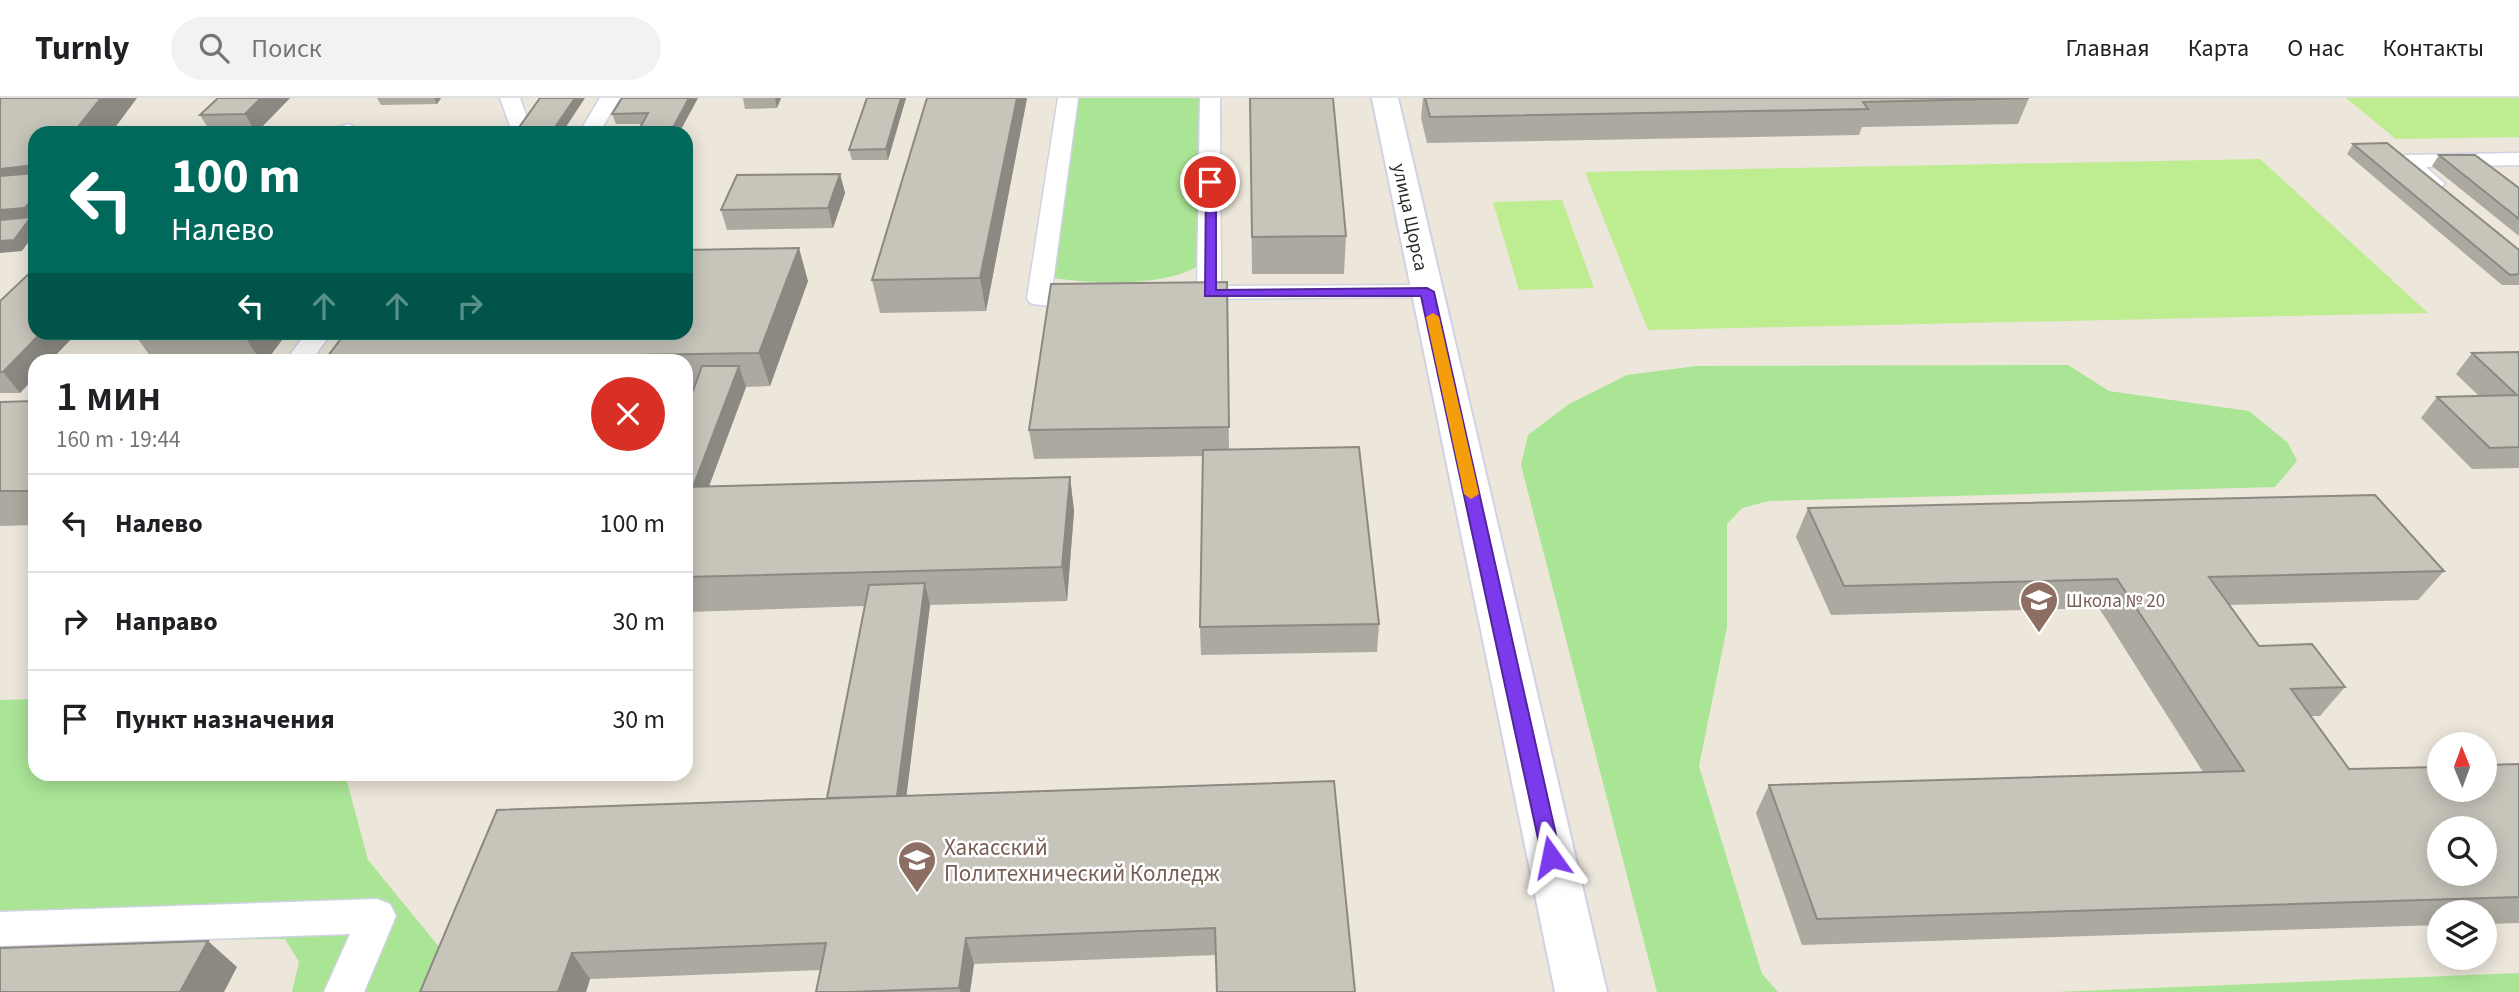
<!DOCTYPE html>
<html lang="ru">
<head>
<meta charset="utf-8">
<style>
	:root { --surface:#fff; --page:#f2f2f2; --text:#202124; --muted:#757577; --line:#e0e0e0 }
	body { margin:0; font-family:"Source Sans 3",sans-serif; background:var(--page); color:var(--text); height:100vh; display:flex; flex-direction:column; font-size:26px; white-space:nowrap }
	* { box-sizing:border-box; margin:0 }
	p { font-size:23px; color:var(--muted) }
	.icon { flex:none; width:38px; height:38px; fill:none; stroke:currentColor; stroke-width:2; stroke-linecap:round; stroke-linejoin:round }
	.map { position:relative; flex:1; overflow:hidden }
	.sheet { position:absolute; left:28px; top:256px; width:665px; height:427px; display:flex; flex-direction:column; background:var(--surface); border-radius:21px; box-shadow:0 4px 18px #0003 }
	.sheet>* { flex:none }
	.banner { position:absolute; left:28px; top:28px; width:665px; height:214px; border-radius:21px; box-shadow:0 4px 18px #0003; background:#00695c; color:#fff; overflow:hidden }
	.needle { width:46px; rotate:359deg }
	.fabs { position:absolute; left:2427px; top:634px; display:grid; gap:14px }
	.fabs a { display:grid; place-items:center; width:70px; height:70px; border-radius:50%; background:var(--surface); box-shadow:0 4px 18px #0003; font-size:35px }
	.pin { position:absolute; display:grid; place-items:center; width:60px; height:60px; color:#fff; margin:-30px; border:4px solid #fff; border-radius:50%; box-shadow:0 2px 7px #0007 }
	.me { position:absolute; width:77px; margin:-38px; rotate:348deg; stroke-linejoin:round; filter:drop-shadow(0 0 5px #0008) }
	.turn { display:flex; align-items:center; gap:24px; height:147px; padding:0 28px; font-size:32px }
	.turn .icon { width:91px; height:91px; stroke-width:2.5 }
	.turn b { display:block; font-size:49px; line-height:60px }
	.lanes { display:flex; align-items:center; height:66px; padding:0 28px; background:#0003; justify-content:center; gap:35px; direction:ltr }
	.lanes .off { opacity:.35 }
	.round { display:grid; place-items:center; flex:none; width:74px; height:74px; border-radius:37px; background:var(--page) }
	.summary { display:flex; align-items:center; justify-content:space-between; height:119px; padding:0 28px }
	h1 { font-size:42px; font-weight:600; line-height:52px }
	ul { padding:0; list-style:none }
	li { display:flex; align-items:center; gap:21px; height:98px; padding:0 28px; border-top:2px solid var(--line) }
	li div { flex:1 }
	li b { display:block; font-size:26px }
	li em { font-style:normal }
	header { display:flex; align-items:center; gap:42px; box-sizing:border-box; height:98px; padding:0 35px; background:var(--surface); border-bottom:2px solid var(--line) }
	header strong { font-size:33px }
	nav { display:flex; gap:38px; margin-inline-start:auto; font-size:24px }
	.search { width:490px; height:63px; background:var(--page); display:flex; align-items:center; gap:18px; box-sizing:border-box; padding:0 24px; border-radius:38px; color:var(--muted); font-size:26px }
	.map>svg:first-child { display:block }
</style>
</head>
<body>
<header>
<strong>Turnly</strong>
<div class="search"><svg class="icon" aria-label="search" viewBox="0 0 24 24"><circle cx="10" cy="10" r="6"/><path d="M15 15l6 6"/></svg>Поиск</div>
<nav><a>Главная</a><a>Карта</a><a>О нас</a><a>Контакты</a></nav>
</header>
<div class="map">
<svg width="2519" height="894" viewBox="0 0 2519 894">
	<rect width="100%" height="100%" fill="#ece6db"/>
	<path fill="#aae596" d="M1065 0H1211L1222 18C1221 47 1220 76 1219 105 1219 117 1221 131 1218 142 1208 196 1081 186 1041 178Z
		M2068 267 2109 293 2249 313 2288 345 2297 363 2275 389 1769 403 1742 410 1727 426V529L1699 668 1762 876 1778 894H1657L1521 367 1528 337 1569 306 1627 277 1696 268Z
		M35 601V676H345L368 762 440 850 428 894H292L299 864 285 841 0 844V602Z
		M2519 875V894H2056Z"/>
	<path fill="#beed91" d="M2346 0H2519V39L2396 41Z
		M2260 61 2428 215 1648 232 1585 74Z
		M1562 102 1594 190 1519 192 1493 104Z"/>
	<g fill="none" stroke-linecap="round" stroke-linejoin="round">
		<defs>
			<path id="lane" d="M500 0H520L530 28 526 35H506L510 28Z
				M600 0H620L599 35H579Z
				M1058 0H1078L1052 192 1100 194 1103 199 1100 204C1080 209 1050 210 1030 205L1027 200Z
				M1200 0H1220L1221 188 1427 187 1436 189 1439 194 1436 199 1177 201 1174 196 1177 191 1197 189Z
				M349 26 364 35H329L332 31Z
				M2519 55V67L2426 69 2445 86 2434 93 2426 91 2394 63 2405 57Z
				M307 234H332L312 262H286Z
				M377 801 390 806 396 818 364 894H324L350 836 0 848V814Z"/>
			<path id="street" d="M1372 0H1398L1607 894H1555Z"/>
		</defs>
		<use href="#lane" stroke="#d0d2e3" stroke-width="3"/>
		<use href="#street" stroke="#d0d2e3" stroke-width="4"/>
		<use href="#lane" fill="#fff" fill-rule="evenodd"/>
		<use href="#street" fill="#fff" fill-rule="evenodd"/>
	</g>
	<path fill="#aba9a0" d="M290 0 256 35H211L200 17Z
		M377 0H441L437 6 381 7Z
		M622 0H698L679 35 642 26H616L612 16Z
		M743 0H781L777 10 745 11Z
		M867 0H906L888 62H852L849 52Z
		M1027 0 986 213 880 215 872 182Z
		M1250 0 1346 138 1344 176H1252Z
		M1423 0H2029L2018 26 1862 29 1859 37 1427 45 1421 20Z
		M2353 46 2519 152V187H2502L2347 56Z
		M2439 57 2519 90V138L2432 68Z
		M840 76 845 95 833 130 727 132 721 112Z
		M808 183 770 288 746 289 709 388 1070 379 1074 413 1067 503 930 507 906 698 1334 683 1216 857 974 866 970 894H816L821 872 590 881 586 894H420L827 700 865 508 686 514V312L694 290H686V262H325Z
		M1227 184 1229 351 1379 526 1377 554 1201 557 1200 529 1203 358 1034 361 1029 332Z
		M0 203 35 262V279L20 295H0Z
		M288 234 267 262H153L138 241Z
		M2519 254V370L2472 371 2421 320 2437 299 2479 298 2456 276 2472 255Z
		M35 303V427L0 428V304Z
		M1808 410 2444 473 2418 502 2229 507 2259 548 2345 589 2320 618H2311L2349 671 2519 666V825L2485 826V814H2440V827L1802 847 1756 715 1769 687 2203 674 2099 510 1831 517 1796 439Z"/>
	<path fill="#8b8982" d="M101 0H137L111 35H73Z
		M261 0H290L256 35 245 16Z
		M434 0H441L437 6Z
		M575 0H585L562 35H551Z
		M689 0H698L679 35H670Z
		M775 0H781L777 10Z
		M901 0H906L888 62 886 51Z
		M1017 0H1027L986 213 980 180Z
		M35 67V96L0 99V71Z
		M840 76 845 95 833 130 828 110Z
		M35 97V135L22 153 0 155V112Z
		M799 150 808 183 770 288 759 255Z
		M42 234H78L51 262H35V279L20 295 3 274Z
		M248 234H288L267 262H260L245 239Z
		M739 268 746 289 696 423 688 402Z
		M1070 379 1074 413 1067 503 1062 469Z
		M925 485 930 507 903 726 896 705Z
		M966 840 974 866 970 894H961L959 890Z
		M208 843 237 869 224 894H180Z
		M572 855 590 881 586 894H558Z"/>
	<path fill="#c7c4ba" stroke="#8b8982" stroke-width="2" fill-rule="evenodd" d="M1 0H101L73 35H35V67L0 71V2Z
		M218 0H261L245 16 200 17Z
		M540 0H575L551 35H515Z
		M622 0H689L670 35H637L648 15 612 16Z
		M867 0H901L886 51 849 52Z
		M927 0H1017L980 180 872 182Z
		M1250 0H1333L1346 138 1252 139Z
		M1425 0H2029L1863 4 1868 11 1430 19Z
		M2387 45 2519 152V176L2510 177 2353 46Z
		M2439 57H2475L2519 90V121Z
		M35 75V97L25 110 0 112V78Z
		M840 76 828 110 721 112 737 77Z
		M31 119 14 142 0 143V122Z
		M799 150 759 255 325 262 346 234H686V152Z
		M35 170V234H42L3 274H0V203Z
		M1227 184 1229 329 1029 332 1051 186Z
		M145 234H248L245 239 138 241Z
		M2519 254V349L2490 350 2437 299 2517 297 2472 255Z
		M702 268H739L693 389H686V312Z
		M35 303V393H0V304Z
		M1359 349 1379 526 1200 529 1203 352Z
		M1070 379 1062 469 686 479V389Z
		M2375 397 2444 473 2209 479 2259 548 2312 546 2345 589 2291 591 2349 671 2440 669V691H2485V667L2519 666V799L1817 821 1769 687 2244 673 2117 481 1844 488 1808 410ZM2440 730H2485V775H2440Z
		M925 485 897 698 827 700 869 487Z
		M1334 683 1355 894H1217L1215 830 966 840 959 890 850 894H816L826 845 572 855 558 894H420L497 712Z
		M208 843 180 894H0V850Z"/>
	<path fill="#7c3aed" stroke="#51269a" stroke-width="2" d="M1206 81 1216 84V192L1427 190 1434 194 1561 759 1558 765 1551 768 1544 765 1542 759 1421 198H1205Z"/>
	<path fill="#f59e0b" d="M1433 215 1439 219 1479 396 1471 401 1464 396 1426 219Z"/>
	<defs>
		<symbol id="school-pin" viewBox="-11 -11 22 30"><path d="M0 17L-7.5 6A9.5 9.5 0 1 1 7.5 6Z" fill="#8d6e63" stroke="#fff"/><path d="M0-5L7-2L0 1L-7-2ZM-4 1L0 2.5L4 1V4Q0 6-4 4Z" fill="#fff"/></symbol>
		<symbol id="university-pin" viewBox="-11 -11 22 30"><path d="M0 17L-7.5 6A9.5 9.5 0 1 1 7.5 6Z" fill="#8d6e63" stroke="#fff"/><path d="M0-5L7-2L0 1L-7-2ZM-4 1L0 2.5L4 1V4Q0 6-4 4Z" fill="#fff"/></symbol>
	</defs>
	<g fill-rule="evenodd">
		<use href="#school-pin" x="2017" y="480" width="44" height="60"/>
		<use href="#university-pin" x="895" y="740" width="44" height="60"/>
	</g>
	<g text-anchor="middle" stroke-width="5" stroke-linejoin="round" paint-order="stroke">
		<g font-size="19" fill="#2a2a2a" stroke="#fff">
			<text transform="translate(1411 119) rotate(78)" y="7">улица Щорса</text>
		</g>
		<g font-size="19" fill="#785e54" stroke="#fff" text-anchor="start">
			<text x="2066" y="509">Школа № 20</text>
		</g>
		<g font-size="23" fill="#785e54" stroke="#fff" text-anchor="start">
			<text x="944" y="757">Хакасский<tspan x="944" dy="26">Политехнический Колледж</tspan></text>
		</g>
	</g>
</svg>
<div class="fabs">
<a><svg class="needle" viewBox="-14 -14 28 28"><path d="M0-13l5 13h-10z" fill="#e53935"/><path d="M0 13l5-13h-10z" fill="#757577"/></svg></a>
<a><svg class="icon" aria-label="search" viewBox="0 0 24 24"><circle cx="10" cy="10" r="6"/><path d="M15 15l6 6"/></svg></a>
<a><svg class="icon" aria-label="layers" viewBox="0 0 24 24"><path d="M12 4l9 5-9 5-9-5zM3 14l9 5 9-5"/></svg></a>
</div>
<div class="pin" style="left:1210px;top:84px;background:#d93025"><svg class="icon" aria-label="arrive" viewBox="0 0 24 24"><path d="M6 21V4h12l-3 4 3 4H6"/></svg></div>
<svg class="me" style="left:1551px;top:759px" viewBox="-20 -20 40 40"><path d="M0-17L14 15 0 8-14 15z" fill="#7c3aed" stroke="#fff" stroke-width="4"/></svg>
<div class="banner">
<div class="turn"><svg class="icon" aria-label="left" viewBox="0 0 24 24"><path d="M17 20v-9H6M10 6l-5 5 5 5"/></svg><div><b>100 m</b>Налево</div></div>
<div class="lanes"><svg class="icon" aria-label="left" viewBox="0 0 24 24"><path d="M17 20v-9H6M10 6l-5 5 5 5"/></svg><svg class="icon off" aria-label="ahead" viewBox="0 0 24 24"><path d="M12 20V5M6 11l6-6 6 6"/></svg><svg class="icon off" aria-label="ahead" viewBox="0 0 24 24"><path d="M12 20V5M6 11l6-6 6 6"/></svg><svg class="icon off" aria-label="right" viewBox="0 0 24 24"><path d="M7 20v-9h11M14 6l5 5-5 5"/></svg></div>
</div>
<section class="sheet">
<div class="summary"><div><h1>1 мин</h1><p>160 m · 19:44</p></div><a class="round" style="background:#d93025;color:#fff"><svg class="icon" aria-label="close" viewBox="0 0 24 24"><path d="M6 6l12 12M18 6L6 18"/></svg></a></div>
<ul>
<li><svg class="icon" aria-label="left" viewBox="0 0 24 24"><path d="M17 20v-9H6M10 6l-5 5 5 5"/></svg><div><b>Налево</b></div><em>100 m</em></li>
<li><svg class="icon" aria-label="right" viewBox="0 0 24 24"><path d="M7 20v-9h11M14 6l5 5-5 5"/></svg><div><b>Направо</b></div><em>30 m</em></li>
<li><svg class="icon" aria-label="arrive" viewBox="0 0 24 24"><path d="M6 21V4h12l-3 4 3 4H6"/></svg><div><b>Пункт назначения</b></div><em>30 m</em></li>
</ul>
</section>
</div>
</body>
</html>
